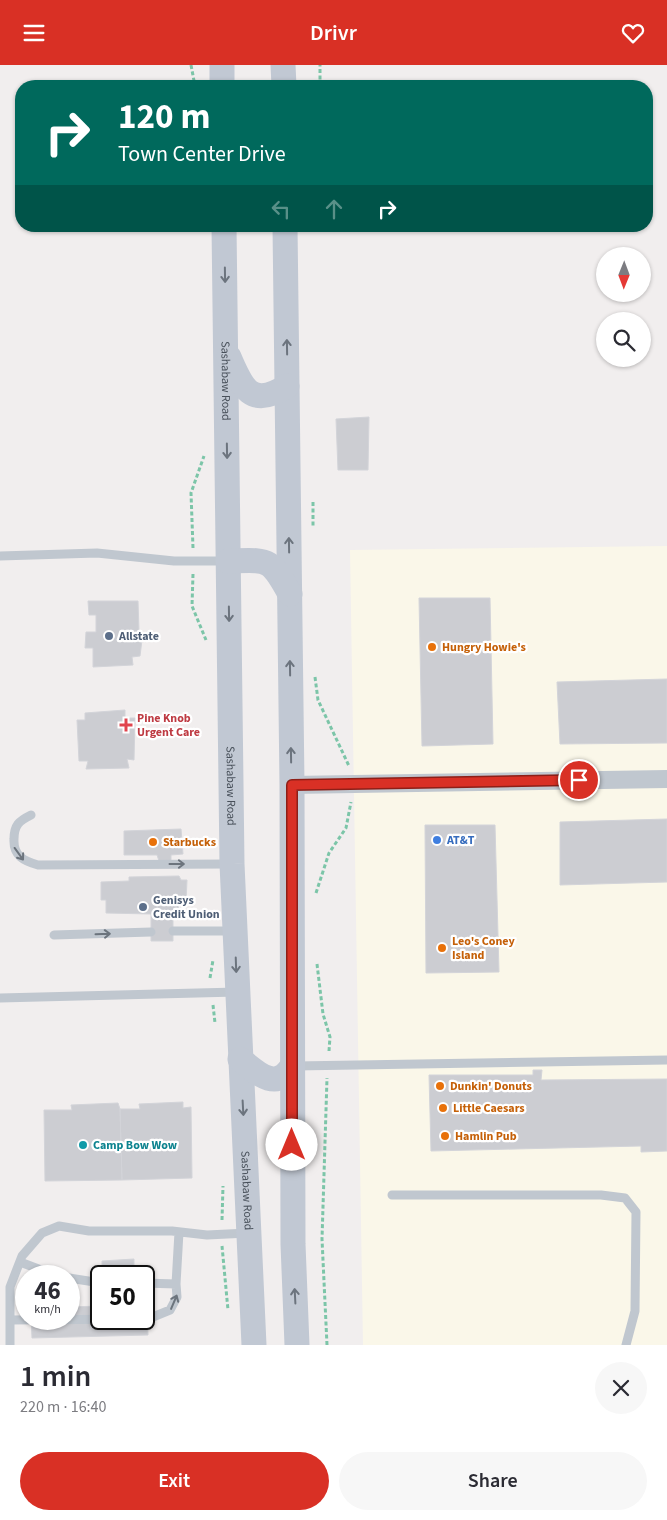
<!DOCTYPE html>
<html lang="en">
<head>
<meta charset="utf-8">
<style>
	:root { --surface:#fff; --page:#f7f7f7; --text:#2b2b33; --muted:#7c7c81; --accent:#d93025 }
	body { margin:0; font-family:"Source Sans 3",sans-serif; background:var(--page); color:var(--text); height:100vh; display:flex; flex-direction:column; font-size:19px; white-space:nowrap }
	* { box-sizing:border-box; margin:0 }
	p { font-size:16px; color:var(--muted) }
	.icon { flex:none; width:28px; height:28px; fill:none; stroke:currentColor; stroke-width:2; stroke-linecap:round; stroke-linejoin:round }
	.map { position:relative; height:1280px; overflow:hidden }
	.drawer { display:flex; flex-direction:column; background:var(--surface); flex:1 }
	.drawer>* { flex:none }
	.guide { position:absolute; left:15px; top:15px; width:638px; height:152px; border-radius:20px; box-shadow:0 1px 4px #0004; background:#00695c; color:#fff; overflow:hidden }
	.needle { width:32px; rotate:181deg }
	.controls { position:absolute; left:596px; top:182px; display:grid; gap:10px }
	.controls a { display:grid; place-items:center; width:55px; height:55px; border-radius:50%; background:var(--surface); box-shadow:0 1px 4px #0004; font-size:25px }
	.speed { position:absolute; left:15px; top:1200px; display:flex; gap:10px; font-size:25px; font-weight:700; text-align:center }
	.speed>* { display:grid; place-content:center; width:65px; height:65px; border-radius:50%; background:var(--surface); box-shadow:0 1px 4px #0004; line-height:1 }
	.speed small { font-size:12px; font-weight:400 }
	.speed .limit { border:2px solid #111; border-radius:8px; background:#fff; color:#111 }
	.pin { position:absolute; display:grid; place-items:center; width:42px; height:42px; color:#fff; margin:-21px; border:2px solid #fff; border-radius:50%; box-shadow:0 1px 5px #0007 }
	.me { position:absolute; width:55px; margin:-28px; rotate:0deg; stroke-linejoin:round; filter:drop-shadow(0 0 4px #0008) }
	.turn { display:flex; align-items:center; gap:18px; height:105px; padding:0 20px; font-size:22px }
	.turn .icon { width:65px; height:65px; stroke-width:2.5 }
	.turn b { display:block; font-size:35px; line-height:42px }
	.lanes { display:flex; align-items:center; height:48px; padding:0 20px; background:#0003; justify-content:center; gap:25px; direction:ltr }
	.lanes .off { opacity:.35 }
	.round { display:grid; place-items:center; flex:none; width:52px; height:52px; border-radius:26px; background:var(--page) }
	.overview { display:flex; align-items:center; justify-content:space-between; height:85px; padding:0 20px }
	h1 { font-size:30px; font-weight:600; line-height:38px }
	.action { display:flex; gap:10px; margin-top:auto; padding:10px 20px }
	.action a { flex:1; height:58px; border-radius:30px; background:var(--accent); color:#fff; font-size:20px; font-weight:600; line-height:58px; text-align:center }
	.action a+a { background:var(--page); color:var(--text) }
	header { display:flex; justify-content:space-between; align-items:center; height:65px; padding:0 20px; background:var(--accent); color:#fff; font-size:22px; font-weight:600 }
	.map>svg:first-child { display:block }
</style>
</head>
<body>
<header><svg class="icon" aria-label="menu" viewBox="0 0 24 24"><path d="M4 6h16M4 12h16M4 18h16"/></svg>Drivr<svg class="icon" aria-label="heart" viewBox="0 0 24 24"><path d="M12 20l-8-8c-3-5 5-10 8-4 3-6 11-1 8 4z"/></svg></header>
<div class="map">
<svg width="667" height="1280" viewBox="0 0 667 1280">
	<rect width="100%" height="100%" fill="#f1eeee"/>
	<path fill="#faf7e9" d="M667 481V1280H363L350 485Z"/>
	<path fill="#cccdd2" stroke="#d3d4d9" d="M369 352 368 405H338L336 354Z
		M419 533H490L493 679 422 681Z
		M88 536H138L139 566 130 567 134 574 142 575 140 591 132 592 133 600 93 602V583H85L86 567H96V550H89Z
		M667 614V678L560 679 557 617Z
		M125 645V653H135L134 695 127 694 129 703 86 704 88 696H79L77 655H85V648Z
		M667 754V817L560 820V757Z
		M425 760H495L499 907 426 908Z
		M181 764 183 789 171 790V796H159L157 790H124V766Z
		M179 811 181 815H187L186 837 178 838 179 847 173 850V876H151V849L106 848V835H101V817L129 816V812Z
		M533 1005H542L541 1015 667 1014V1086L641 1087V1081L431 1086 429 1010H533Z
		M183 1037V1043L191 1042 192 1113 122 1115 120 1044H140L139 1039Z
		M118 1038 120 1044 122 1115 45 1116 44 1045H72L71 1040Z
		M134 1194V1211H102V1196Z
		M144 1240H147L148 1270 32 1273 31 1254H69V1242L101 1241V1254H144Z"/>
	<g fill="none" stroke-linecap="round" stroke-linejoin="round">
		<path stroke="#7cc5a8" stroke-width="3" stroke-dasharray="4 2.5" stroke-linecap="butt" d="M191 0 195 21
			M320 21V0
			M313 437V463
			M193 483 191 428 204 391
			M193 509 192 541 206 575
			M315 612 318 635 349 701
			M316 828 329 788 346 763 351 737
			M317 899 323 949 330 972 329 986
			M210 913 213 895
			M213 940 215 958
			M222 1155 223 1121
			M222 1181 228 1245
			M327 1280 322 1174 327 1013"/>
		<path stroke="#c0c7cf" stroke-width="9" d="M0 491 97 488 174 496H226
			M31 750C27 752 21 755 18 759 15 763 14 769 14 774 13 791 24 796 38 800L230 799
			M173 866H233
			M54 870 151 867
			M0 933 237 927
			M295 1001 667 995
			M392 1130H601L625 1133 636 1147 635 1246 626 1280
			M20 1197 57 1211
			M69 1213 101 1218
			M144 1218 176 1219 179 1167
			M10 1255 148 1254 170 1245 177 1232 176 1219
			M10 1280V1222L22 1191 42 1168 59 1161 89 1166H172L207 1170 248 1168"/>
		<path stroke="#c0c7cf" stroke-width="18" d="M292 720 667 714"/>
		<g stroke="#c1c8d3" stroke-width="25">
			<path d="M222 0V21"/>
			<path d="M283 0 284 21"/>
			<path id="s1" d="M224 161 232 799 254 1280"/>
			<path d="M285 161 292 720 293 1179 297 1280"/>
			<path d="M229 292C242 323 251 344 287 321"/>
			<path d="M228 496C269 495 270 492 290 529"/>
			<path d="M240 994C257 1008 276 1027 292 1001"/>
		</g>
	</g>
	<defs><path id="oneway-shaft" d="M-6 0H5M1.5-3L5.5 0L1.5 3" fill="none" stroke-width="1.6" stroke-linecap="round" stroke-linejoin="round" transform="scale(1.25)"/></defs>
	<g stroke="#6c747e">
		<use href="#oneway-shaft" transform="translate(225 210) rotate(89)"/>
		<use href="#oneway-shaft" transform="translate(287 282) rotate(-91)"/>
		<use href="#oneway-shaft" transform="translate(227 386) rotate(89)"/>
		<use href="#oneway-shaft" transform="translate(289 480) rotate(-91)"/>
		<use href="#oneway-shaft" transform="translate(229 549) rotate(89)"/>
		<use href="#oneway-shaft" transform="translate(290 603) rotate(-91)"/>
		<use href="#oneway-shaft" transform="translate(291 690) rotate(-91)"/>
		<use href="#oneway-shaft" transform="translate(236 900) rotate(88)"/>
		<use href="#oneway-shaft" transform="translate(243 1043) rotate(87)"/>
		<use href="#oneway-shaft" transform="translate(295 1231) rotate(-93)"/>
	</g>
	<g stroke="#6c747d">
		<use href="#oneway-shaft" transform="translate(19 789) rotate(54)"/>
		<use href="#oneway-shaft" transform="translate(177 799)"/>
		<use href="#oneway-shaft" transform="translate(103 869) rotate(-2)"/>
		<use href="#oneway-shaft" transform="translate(174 1237) rotate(-67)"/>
	</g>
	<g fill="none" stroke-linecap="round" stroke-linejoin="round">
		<defs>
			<path id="route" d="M292 1080V720L579 715"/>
		</defs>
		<use href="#route" stroke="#8d1f18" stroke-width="12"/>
		<use href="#route" stroke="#d93025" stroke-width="9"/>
	</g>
	<g fill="#5c6f8a" stroke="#fff" stroke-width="2">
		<circle cx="109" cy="571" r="5"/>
		<circle cx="143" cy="842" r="5"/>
	</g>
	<g fill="#e8710a" stroke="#fff" stroke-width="2">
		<circle cx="432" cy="582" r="5"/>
		<circle cx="153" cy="777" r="5"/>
		<circle cx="442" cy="883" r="5"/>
		<circle cx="440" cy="1021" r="5"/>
		<circle cx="443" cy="1043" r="5"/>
		<circle cx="445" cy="1071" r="5"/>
	</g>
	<path fill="#e0444e" stroke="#fff" stroke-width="2" d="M123.5 652.5h5v5h5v5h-5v5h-5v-5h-5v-5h5z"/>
	<circle fill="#3f7fe0" stroke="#fff" stroke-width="2" cx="437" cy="775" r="5"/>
	<circle fill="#0f9aa8" stroke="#fff" stroke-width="2" cx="83" cy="1080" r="5"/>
	<g text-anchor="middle" stroke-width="4.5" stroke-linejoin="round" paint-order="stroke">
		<g font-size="12" fill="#48505a" stroke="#fff">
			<text dy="4" stroke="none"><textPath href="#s1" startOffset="155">Sashabaw Road</textPath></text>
			<text dy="4" stroke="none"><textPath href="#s1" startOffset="560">Sashabaw Road</textPath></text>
			<text dy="4" stroke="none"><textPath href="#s1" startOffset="965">Sashabaw Road</textPath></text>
		</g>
		<g font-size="12" font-weight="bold" fill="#4e5e75" stroke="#fff" text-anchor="start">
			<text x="119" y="575">Allstate</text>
			<text x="153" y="839">Genisys<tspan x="153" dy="14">Credit Union</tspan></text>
		</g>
		<g font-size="12" font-weight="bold" fill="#c56008" stroke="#fff" text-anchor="start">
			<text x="442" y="586">Hungry Howie's</text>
			<text x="163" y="781">Starbucks</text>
			<text x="452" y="880">Leo's Coney<tspan x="452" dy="14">Island</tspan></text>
			<text x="450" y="1025">Dunkin' Donuts</text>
			<text x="453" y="1047">Little Caesars</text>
			<text x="455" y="1075">Hamlin Pub</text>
		</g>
		<g font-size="12" font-weight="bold" fill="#be3a42" stroke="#fff" text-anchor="start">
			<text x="137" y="657">Pine Knob<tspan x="137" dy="14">Urgent Care</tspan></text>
		</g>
		<g font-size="12" font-weight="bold" fill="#366cbe" stroke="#fff" text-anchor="start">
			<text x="447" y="779">AT&amp;T</text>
		</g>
		<g font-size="12" font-weight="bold" fill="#0d838f" stroke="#fff" text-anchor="start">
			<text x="93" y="1084">Camp Bow Wow</text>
		</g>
	</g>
</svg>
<div class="controls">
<a><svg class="needle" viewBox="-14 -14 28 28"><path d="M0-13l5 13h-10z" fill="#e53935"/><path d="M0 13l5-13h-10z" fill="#7c7c81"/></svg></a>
<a><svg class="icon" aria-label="search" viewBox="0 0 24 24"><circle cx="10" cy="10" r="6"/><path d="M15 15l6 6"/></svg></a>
</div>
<div class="speed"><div>46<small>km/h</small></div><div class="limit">50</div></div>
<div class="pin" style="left:579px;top:715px;background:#d93025"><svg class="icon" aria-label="arrive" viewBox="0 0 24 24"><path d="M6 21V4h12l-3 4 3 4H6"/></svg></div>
<svg class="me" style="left:292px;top:1080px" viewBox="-20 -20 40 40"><circle r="19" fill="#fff"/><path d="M0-13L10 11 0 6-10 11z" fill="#d93025"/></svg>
<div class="guide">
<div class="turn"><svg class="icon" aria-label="right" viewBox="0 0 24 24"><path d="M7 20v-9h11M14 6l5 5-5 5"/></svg><div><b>120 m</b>Town Center Drive</div></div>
<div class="lanes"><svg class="icon off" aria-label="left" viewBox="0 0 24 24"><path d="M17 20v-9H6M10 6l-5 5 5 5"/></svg><svg class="icon off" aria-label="ahead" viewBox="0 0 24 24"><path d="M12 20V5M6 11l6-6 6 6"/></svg><svg class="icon" aria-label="right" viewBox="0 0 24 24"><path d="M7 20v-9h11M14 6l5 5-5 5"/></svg></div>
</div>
</div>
<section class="drawer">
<div class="overview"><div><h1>1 min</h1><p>220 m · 16:40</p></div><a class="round"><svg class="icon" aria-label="close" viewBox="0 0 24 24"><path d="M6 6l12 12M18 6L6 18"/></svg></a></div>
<div class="action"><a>Exit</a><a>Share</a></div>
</section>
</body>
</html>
